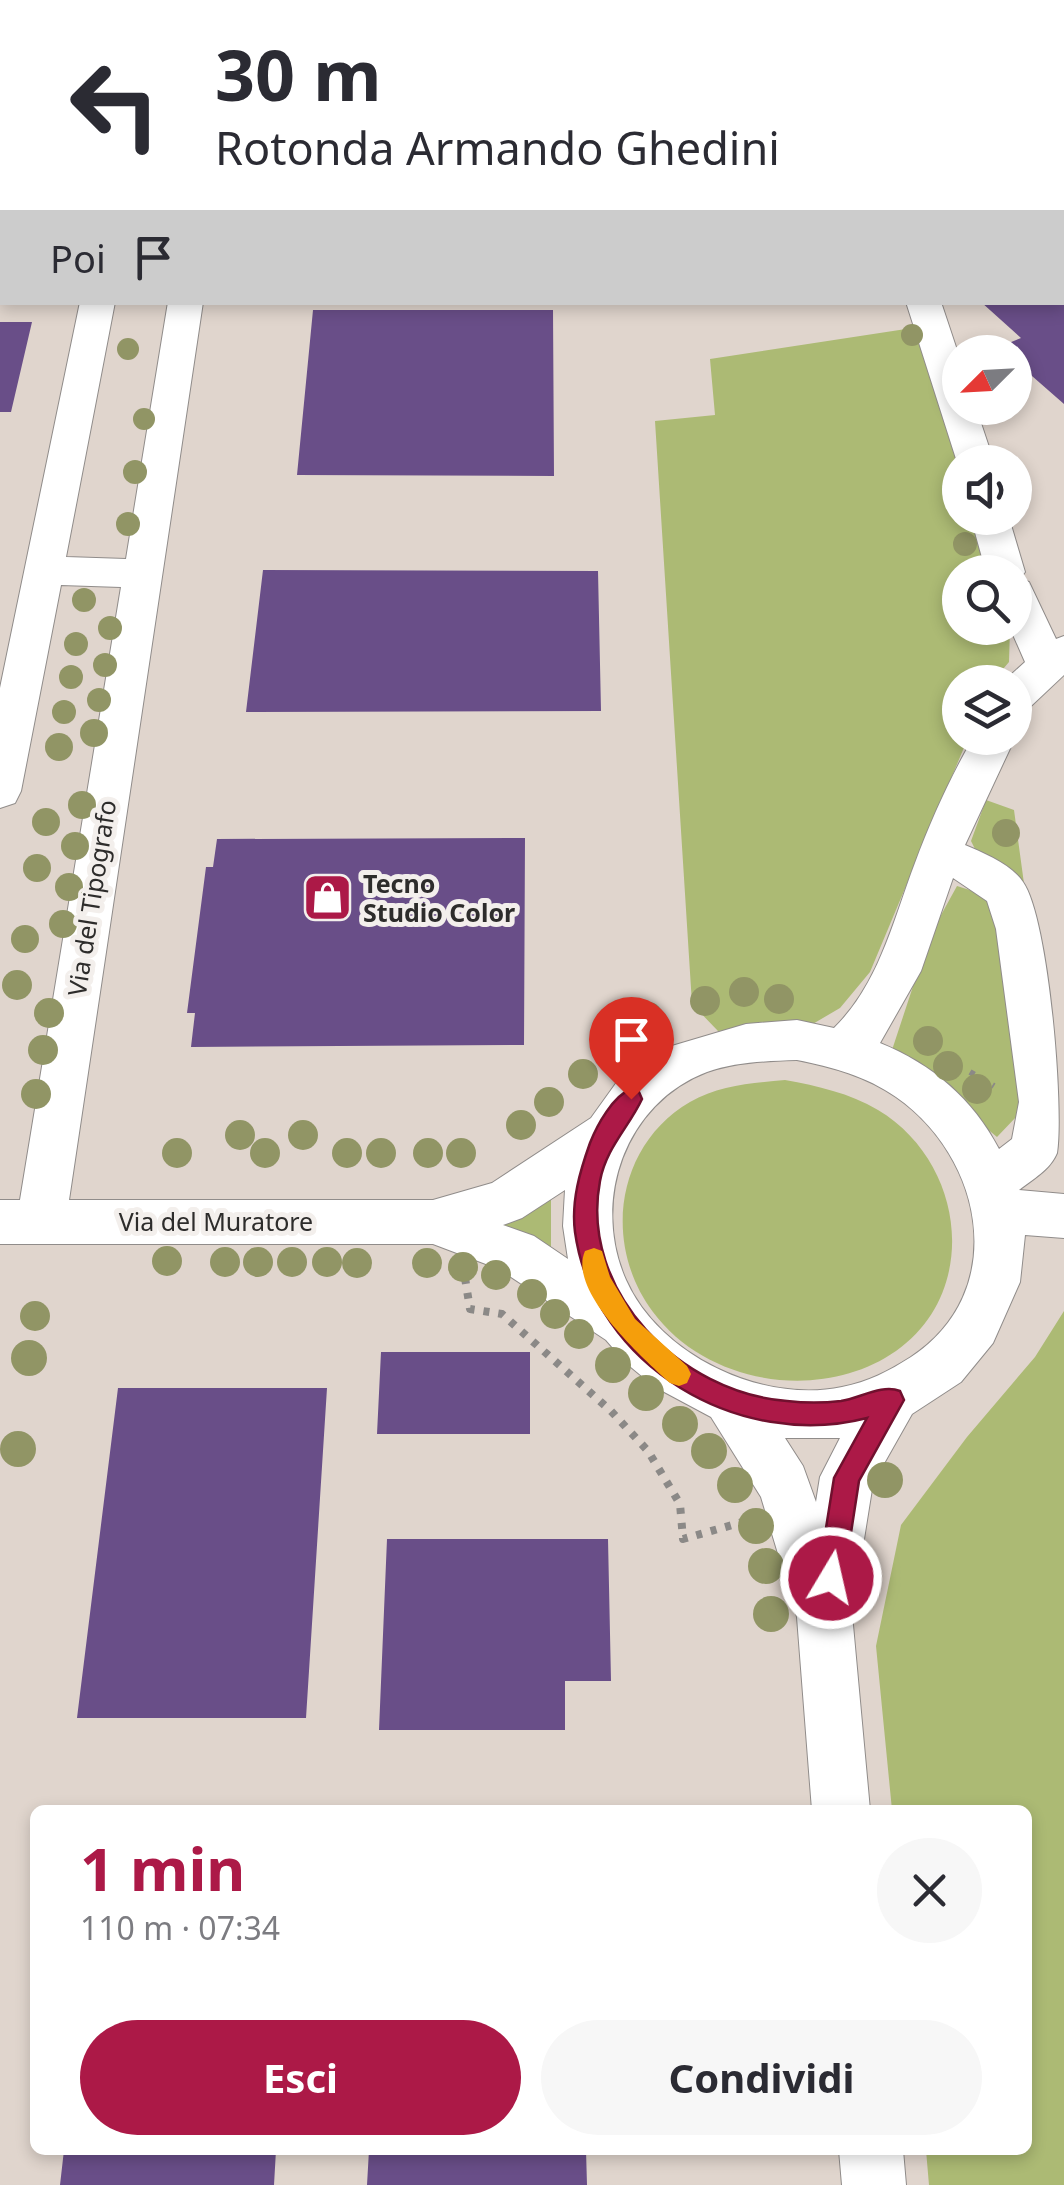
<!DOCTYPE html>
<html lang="it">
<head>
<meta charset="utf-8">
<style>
	:root { --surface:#fff; --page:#f7f7f7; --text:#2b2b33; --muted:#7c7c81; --accent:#ac1947 }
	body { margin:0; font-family:"Noto Sans",sans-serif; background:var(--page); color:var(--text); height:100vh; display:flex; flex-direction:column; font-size:38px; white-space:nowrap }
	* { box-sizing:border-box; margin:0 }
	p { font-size:32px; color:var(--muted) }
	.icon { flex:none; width:55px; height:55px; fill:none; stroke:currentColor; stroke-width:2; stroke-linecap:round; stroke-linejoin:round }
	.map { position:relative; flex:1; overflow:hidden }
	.drawer { position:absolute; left:30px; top:1805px; width:1002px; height:350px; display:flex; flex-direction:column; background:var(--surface); border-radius:15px; box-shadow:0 5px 15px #0003 }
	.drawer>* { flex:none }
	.top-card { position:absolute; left:0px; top:0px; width:1065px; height:305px; box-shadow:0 5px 15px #0003; background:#fff; color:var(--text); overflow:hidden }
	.needle { width:65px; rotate:246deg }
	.controls { position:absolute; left:942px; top:335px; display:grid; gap:20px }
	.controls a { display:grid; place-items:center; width:90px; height:90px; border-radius:50%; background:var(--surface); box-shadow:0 5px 15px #0003; font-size:50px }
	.pin { position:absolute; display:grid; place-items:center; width:85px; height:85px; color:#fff; margin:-102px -42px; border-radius:50% 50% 50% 0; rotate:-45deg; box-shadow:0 0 10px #0007 }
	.pin .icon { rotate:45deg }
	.me { position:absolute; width:110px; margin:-55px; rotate:9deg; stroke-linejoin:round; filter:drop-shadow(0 0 8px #0008) }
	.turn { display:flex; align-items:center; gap:35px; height:210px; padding:0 50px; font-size:45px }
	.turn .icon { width:130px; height:130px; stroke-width:2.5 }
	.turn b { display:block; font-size:70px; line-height:85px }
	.then { display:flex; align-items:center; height:95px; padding:0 50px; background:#0003; gap:20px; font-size:38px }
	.round { display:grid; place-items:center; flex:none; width:105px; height:105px; border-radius:52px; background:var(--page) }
	.summary { display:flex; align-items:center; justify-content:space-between; height:170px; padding:0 50px }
	h1 { font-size:60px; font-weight:700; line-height:75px; color:var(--accent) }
	.cta { display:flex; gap:20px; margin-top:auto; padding:20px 50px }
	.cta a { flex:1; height:115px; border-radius:60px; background:var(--accent); color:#fff; font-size:40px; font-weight:700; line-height:115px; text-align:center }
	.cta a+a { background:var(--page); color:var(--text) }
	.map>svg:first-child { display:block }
</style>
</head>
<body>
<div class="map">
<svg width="1064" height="2185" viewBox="0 0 1064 2185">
	<rect width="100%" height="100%" fill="#e5e1df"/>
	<path fill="#e0d5cd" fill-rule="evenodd" d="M422 0H1064V2185H0V96L2 302H1062V2H416ZM960 352H1015V408H960ZM960 462H1015V518H960ZM960 572H1015V628H960ZM960 682H1015V738H960ZM35 1810H1028V2150H35Z"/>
	<path fill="#acba74" d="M919 327 960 463V518H976L993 572H960V628H1010L1009 662 992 682H960V738H968L870 972 840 1008 811 1025 718 1031 692 1004 655 421 715 415 710 359Z
		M986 800 1014 810 1025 891 981 861 971 841Z
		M957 886 998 899 1022 1097 1017 1116 997 1137 892 1050 930 935Z
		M785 1080C818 1086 849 1093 878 1110 965 1162 981 1291 896 1351 823 1402 708 1386 653 1312 602 1244 616 1145 690 1102 719 1085 753 1083 785 1080Z
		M551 1195V1254L480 1219Z
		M1064 1311V2185H929L926 2150H1028V1810H892L876 1646 901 1525 967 1437 1035 1357Z"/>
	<path fill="#694e88" d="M981 302H1064V404L1015 361V352H1005L999 347 1021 338Z
		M313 310H553L554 476 297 475Z
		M0 322H32L11 412H0Z
		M263 570 598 571 601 711 246 712Z
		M525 838 524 1045 191 1047 195 1013H187L206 867H213L217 839Z
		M381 1352H530V1434H377Z
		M118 1388H327L306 1718H77Z
		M387 1539H608L611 1681H565V1730H379Z
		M64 2150H276L274 2185H60Z
		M369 2150H586L587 2185H367Z"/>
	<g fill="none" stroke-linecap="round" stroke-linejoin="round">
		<defs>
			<path id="minor" d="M0 17H2V35H0Z
				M0 132H2V152H0Z
				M80 302H115L66 557 126 559 168 302H203L69 1200H433L492 1183 591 1118 619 1079 665 1048 746 1024 797 1020 834 1028C879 984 893 921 915 863 931 820 950 778 973 738H1015L965 845C984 853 1012 865 1023 882 1049 919 1064 1110 1057 1153 1050 1170 1033 1179 1019 1190L1064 1194V1238L1025 1235 1020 1282 993 1343 961 1382 912 1414 873 1483 852 1614 870 1810H812L797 1617 761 1497 711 1417 655 1387 626 1363 606 1340 499 1269 433 1244H0V1200H20L121 587 61 585 21 791 15 803 0 808V688ZM953 878 987 901 996 929 1019 1102 1012 1139 999 1149C973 1099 932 1064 880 1043L921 971ZM797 1060C832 1067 866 1076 896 1097 984 1158 1010 1292 911 1357 889 1371 868 1382 842 1387 762 1404 659 1355 626 1280 591 1201 625 1103 707 1072 735 1062 767 1061 797 1060ZM565 1190 563 1226 568 1259 534 1236 503 1225 522 1218ZM785 1438H840L820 1477 816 1502 803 1466Z
				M906 302H941L960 359V408H976L994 462H960V467L957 462Z
				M971 518H1009L1025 572 1020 579 1029 582 1056 639 1064 636V675L1030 707 1015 712V682H1003L1025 662 1010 628H1015V572H986Z
				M839 2150H903L906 2185H842Z"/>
		</defs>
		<use href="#minor" stroke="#908c8a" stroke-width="2"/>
		<path stroke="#8b8987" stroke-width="6" stroke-dasharray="5 8" stroke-linecap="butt" d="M970 1072 994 1086"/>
		<path stroke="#8b8987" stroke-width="8" stroke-dasharray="6 9" stroke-linecap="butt" d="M465 1278 470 1309 502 1314 611 1411 648 1451 680 1504 683 1539 750 1520"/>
		<use href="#minor" fill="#fff" fill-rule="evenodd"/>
	</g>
	<g fill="#919565">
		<circle cx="912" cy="335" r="11"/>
		<circle cx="128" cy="349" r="11"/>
		<circle cx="144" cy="419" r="11"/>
		<circle cx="135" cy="472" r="12"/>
		<circle cx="128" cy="524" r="12"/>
		<circle cx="965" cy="544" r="12"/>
		<circle cx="84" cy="600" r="12"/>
		<circle cx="110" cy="628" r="12"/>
		<circle cx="76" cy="644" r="12"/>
		<circle cx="105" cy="665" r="12"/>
		<circle cx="71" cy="677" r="12"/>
		<circle cx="99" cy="700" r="12"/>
		<circle cx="64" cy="712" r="12"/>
		<circle cx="94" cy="733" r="14"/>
		<circle cx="59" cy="747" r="14"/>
		<circle cx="82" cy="805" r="14"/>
		<circle cx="46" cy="822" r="14"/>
		<circle cx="1006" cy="833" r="14"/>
		<circle cx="75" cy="846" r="14"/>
		<circle cx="37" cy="868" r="14"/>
		<circle cx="69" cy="887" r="14"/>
		<circle cx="63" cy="924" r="14"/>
		<circle cx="25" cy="939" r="14"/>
		<circle cx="17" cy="985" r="15"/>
		<circle cx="744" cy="992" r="15"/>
		<circle cx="779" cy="999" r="15"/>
		<circle cx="705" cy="1001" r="15"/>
		<circle cx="49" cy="1013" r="15"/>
		<circle cx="648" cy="1017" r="15"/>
		<circle cx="928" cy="1041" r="15"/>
		<circle cx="43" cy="1050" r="15"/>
		<circle cx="613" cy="1051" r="15"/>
		<circle cx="948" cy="1066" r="15"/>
		<circle cx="583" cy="1074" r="15"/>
		<circle cx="977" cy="1089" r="15"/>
		<circle cx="36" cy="1094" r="15"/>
		<circle cx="549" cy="1102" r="15"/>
		<circle cx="521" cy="1125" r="15"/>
		<circle cx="240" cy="1135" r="15"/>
		<circle cx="303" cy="1135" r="15"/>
		<circle cx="177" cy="1153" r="15"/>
		<circle cx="265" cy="1153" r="15"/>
		<circle cx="347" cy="1153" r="15"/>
		<circle cx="381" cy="1153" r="15"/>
		<circle cx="428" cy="1153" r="15"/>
		<circle cx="461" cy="1153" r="15"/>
		<circle cx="167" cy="1261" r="15"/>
		<circle cx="225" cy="1262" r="15"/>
		<circle cx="258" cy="1262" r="15"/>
		<circle cx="292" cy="1262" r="15"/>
		<circle cx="327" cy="1262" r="15"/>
		<circle cx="357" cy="1263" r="15"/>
		<circle cx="427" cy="1263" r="15"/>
		<circle cx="463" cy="1267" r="15"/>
		<circle cx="496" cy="1275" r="15"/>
		<circle cx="532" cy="1294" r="15"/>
		<circle cx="555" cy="1314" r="15"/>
		<circle cx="35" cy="1316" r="15"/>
		<circle cx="579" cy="1334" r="15"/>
		<circle cx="29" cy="1358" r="18"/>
		<circle cx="613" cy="1365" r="18"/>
		<circle cx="646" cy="1393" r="18"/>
		<circle cx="680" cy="1424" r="18"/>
		<circle cx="18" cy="1449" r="18"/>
		<circle cx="709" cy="1451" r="18"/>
		<circle cx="885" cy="1480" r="18"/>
		<circle cx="735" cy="1485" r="18"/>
		<circle cx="756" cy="1526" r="18"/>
		<circle cx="766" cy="1566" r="18"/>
		<circle cx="771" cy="1614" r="18"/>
	</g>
	<path fill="#ac1947" stroke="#70102e" stroke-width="2.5" d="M631 1089 639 1092 642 1099C629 1127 606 1148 600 1181 579 1292 681 1393 787 1401 804 1403 824 1403 841 1401 860 1398 882 1384 900 1391L904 1400 859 1481 844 1578 841 1588 831 1591 822 1588 818 1578 834 1478 867 1418C740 1451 594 1367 575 1232 571 1201 580 1171 590 1143 597 1125 613 1096 631 1089Z"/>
	<path fill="#f59e0b" d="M594 1248 602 1251 610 1277 635 1319 687 1366 691 1374 687 1383 679 1386 670 1383C644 1359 567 1291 585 1251Z"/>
	<defs>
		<symbol id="shop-square" viewBox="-11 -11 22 22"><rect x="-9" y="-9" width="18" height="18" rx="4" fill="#ac1947" stroke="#f3efec"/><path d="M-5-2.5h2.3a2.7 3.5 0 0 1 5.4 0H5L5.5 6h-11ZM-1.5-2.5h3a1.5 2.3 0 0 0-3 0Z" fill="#fff"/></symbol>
	</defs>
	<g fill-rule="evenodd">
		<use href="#shop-square" x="300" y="870" width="55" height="55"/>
	</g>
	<g text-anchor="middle" stroke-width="10" stroke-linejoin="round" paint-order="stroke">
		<g font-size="25" font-weight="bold" fill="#2d2c2b" stroke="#f3efec" text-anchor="start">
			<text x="363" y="893">Tecno<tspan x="363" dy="29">Studio Color</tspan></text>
		</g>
		<g font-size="25" fill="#2d2c2b" stroke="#f3efec">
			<text transform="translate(92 898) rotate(-81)" y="9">Via del Tipografo</text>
			<text x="216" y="1231">Via del Muratore</text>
		</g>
	</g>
</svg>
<div class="controls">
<a><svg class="needle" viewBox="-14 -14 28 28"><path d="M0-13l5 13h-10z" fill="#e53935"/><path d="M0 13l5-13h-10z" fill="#7c7c81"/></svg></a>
<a><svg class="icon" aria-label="sound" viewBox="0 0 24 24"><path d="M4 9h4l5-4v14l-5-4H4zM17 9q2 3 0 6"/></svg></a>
<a><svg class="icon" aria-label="search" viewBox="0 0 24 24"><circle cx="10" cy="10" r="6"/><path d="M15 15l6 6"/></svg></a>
<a><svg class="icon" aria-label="layers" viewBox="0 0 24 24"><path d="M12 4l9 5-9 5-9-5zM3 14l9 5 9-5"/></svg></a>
</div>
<div class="pin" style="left:631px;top:1099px;background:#d93025"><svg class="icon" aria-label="arrive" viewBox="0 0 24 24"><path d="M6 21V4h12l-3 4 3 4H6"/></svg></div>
<svg class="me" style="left:831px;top:1578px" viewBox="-20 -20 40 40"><circle r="17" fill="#ac1947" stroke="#fff" stroke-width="3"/><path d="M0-11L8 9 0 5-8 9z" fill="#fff"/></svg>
<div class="top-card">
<div class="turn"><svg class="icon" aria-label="left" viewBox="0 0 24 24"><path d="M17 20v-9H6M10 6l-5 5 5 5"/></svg><div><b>30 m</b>Rotonda Armando Ghedini</div></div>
<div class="then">Poi<svg class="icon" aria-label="arrive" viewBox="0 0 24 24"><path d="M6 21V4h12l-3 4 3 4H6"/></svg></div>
</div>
<section class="drawer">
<div class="summary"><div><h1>1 min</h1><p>110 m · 07:34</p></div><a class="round"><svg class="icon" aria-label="close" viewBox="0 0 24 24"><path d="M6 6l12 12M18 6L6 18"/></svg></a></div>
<div class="cta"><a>Esci</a><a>Condividi</a></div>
</section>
</div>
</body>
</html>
